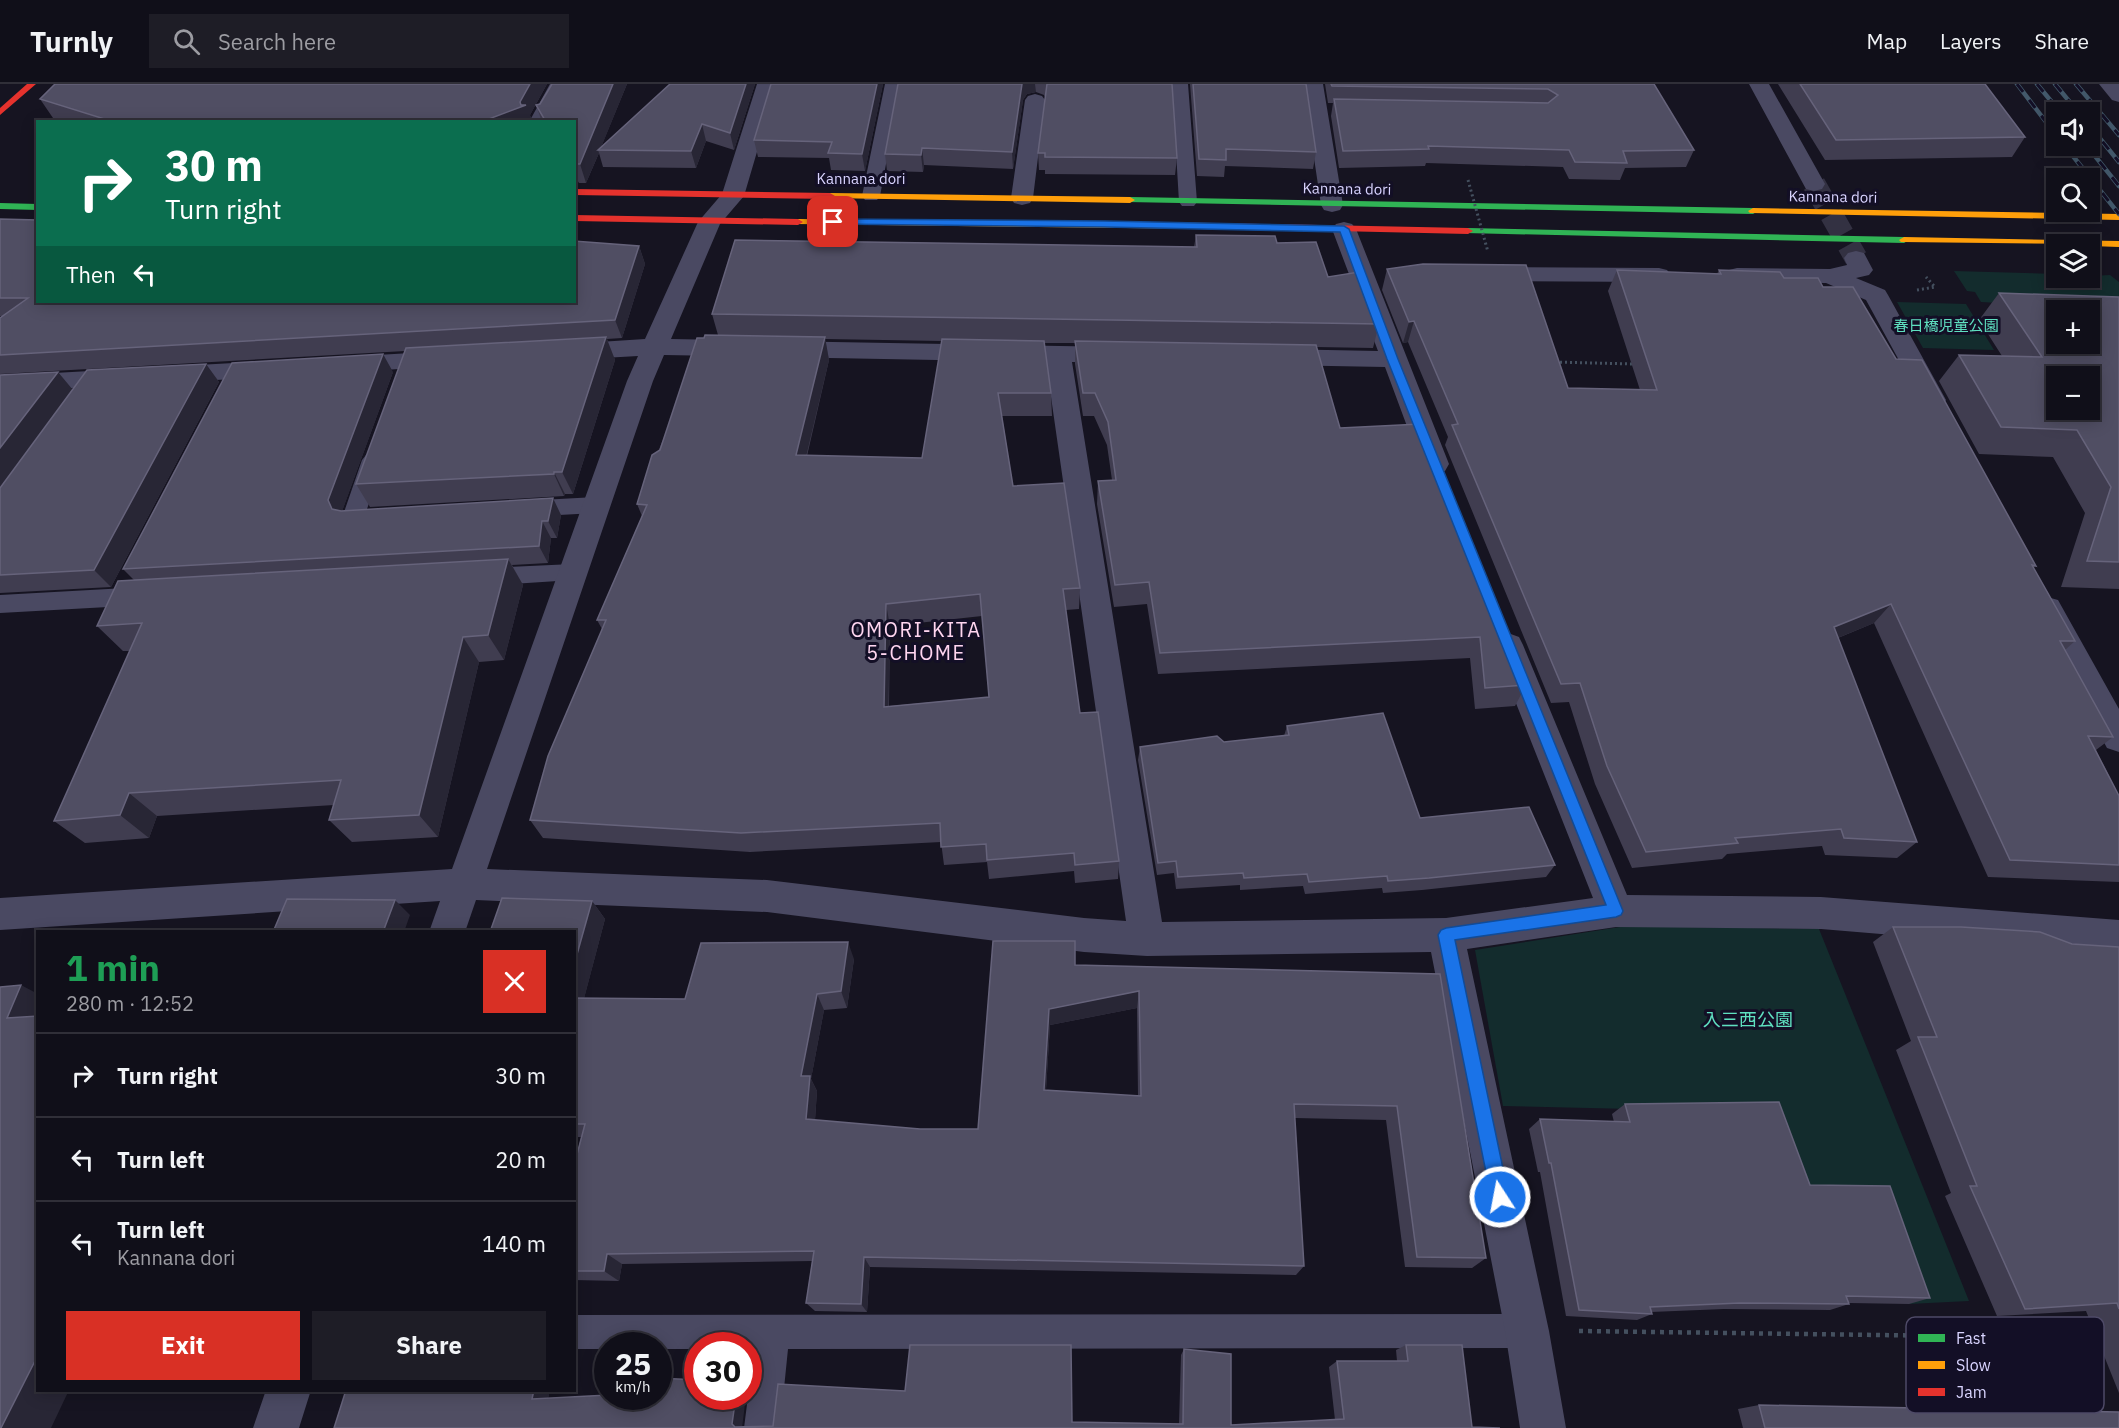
<!DOCTYPE html>
<html lang="en">
<head>
<meta charset="utf-8">
<style>
	:root { --surface:#100f19; --page:#1e1d26; --text:#f1f3f6; --muted:#9c9ca2; --line:#302f38; --accent:#d93025 }
	body { margin:0; font-family:"IBM Plex Sans","Noto Sans JP",sans-serif; background:var(--page); color:var(--text); height:100vh; display:flex; flex-direction:column; font-size:22px; white-space:nowrap }
	* { box-sizing:border-box; margin:0 }
	p { font-size:20px; color:var(--muted) }
	.icon { flex:none; width:33px; height:33px; fill:none; stroke:currentColor; stroke-width:2; stroke-linecap:round; stroke-linejoin:round }
	.map { position:relative; flex:1; overflow:hidden }
	.drawer { position:absolute; left:36px; top:846px; width:540px; height:462px; display:flex; flex-direction:column; background:var(--surface); border-radius:0px; box-shadow:0 3px 15px #0003,0 0 0 2px var(--line) }
	.drawer>* { flex:none }
	.hud { position:absolute; left:36px; top:36px; width:540px; height:183px; border-radius:0px; box-shadow:0 3px 15px #0003,0 0 0 2px var(--line); background:#0b6e4f; color:#fff; overflow:hidden }
	.tools { position:absolute; left:2046px; top:18px; display:grid; gap:12px }
	.tools a { display:grid; place-items:center; width:54px; height:54px; border-radius:0px; background:var(--surface); box-shadow:0 3px 15px #0003,0 0 0 2px var(--line); font-size:30px }
	.speed { position:absolute; left:594px; top:1248px; display:flex; gap:12px; font-size:30px; font-weight:700; text-align:center }
	.speed>* { display:grid; place-content:center; width:78px; height:78px; border-radius:50%; background:var(--surface); box-shadow:0 3px 15px #0003,0 0 0 2px var(--line); line-height:1 }
	.speed small { font-size:15px; font-weight:400 }
	.speed .limit { border:9px solid #d22; background:#fff; color:#111 }
	.pin { position:absolute; display:grid; place-items:center; width:51px; height:51px; color:#fff; margin:-26px; border-radius:12px; box-shadow:0 3px 9px #0006 }
	.me { position:absolute; width:66px; margin:-33px; rotate:349deg; stroke-linejoin:round; filter:drop-shadow(0 0 4px #0008) }
	.turn { display:flex; align-items:center; gap:21px; height:126px; padding:0 30px; font-size:27px }
	.turn .icon { width:78px; height:78px; stroke-width:2.5 }
	.turn b { display:block; font-size:42px; line-height:51px }
	.then { display:flex; align-items:center; height:57px; padding:0 30px; background:#0003; gap:12px; font-size:22px }
	.round { display:grid; place-items:center; flex:none; width:63px; height:63px; border-radius:0px; background:var(--page) }
	.overview { display:flex; align-items:center; justify-content:space-between; height:102px; padding:0 30px }
	h1 { font-size:36px; font-weight:700; line-height:45px; color:#1e9e55 }
	.cta { display:flex; gap:12px; margin-top:auto; padding:12px 30px }
	.cta a { flex:1; height:69px; border-radius:0px; background:var(--accent); color:#fff; font-size:24px; font-weight:700; line-height:69px; text-align:center }
	.cta a+a { background:var(--page); color:var(--text) }
	ul { padding:0; list-style:none }
	li { display:flex; align-items:center; gap:18px; height:84px; padding:0 30px; border-top:2px solid var(--line) }
	li div { flex:1 }
	li b { display:block; font-size:22px }
	li em { font-style:normal }
	header { display:flex; align-items:center; gap:36px; box-sizing:border-box; height:84px; padding:0 30px; background:var(--surface); border-bottom:2px solid var(--line) }
	header strong { font-size:28px }
	nav { display:flex; gap:33px; margin-inline-start:auto; font-size:21px }
	.search { width:420px; height:54px; background:var(--page); display:flex; align-items:center; gap:15px; box-sizing:border-box; padding:0 21px; border-radius:0px; color:var(--muted); font-size:22px }
	.map>svg:first-child { display:block }
</style>
</head>
<body>
<header>
<strong>Turnly</strong>
<div class="search"><svg class="icon" aria-label="search" viewBox="0 0 24 24"><circle cx="10" cy="10" r="6"/><path d="M15 15l6 6"/></svg>Search here</div>
<nav><a>Map</a><a>Layers</a><a>Share</a></nav>
</header>
<div class="map">
<svg width="2119" height="1344" viewBox="0 0 2119 1344">
	<rect width="100%" height="100%" fill="#161421"/>
	<path fill="#132c2d" d="M1954 187 2056 190V194L2110 191 2119 198V226L1981 218 1975 208 1967 207Z
		M1897 218 1966 220 1994 266 1923 264Z
		M1626 842 1819 845 1969 1217 1909 1220 1871 1111 1790 1106 1763 1028 1503 1022 1475 866Z"/>
	<g fill="none" stroke-linecap="round" stroke-linejoin="round">
		<path stroke="#333142" stroke-width="23" stroke-dasharray="23 12" stroke-linecap="butt" d="M1814 100 1856 174"/>
		<path stroke="#44505f" stroke-width="3" stroke-dasharray="2 3" stroke-linecap="butt" d="M1917 206 1935 203 1926 193
			M1555 278 1634 280"/>
		<path stroke="#44505f" stroke-width="4.5" stroke-dasharray="4 5" stroke-linecap="butt" d="M1579 1247 2102 1254"/>
		<path fill="#4a4962" fill-rule="evenodd" d="M550 0H566L545 38H529Z
			M885 0H901L880 112 877 116H865L862 112Z
			M1172 0H1188L1197 118 1194 122H1182L1179 118Z
			M373 369 380 371 384 376 367 425 385 426 388 432 385 438C372 441 358 443 345 440L342 434 362 376 366 371Z
			M596 413 604 416 607 421 604 426 596 429 522 433 514 431 511 425 514 419 522 417Z
			M573 480 581 482 584 488 581 494 573 496 483 502 475 499 472 493 475 487 483 484Z
			M144 503 152 506 156 512 152 518 144 521 0 529V511Z
			M1527 1230 1539 1235 1544 1247 1539 1259 1527 1264 788 1265 780 1344H744L754 1265H748V1262H698V1265H658V1262H608V1265H574V1231Z"/>
		<path fill="#4a4962" fill-rule="evenodd" d="M757 0H777L744 112 720 140 671 255 1119 263 1128 265 1132 271 1128 277 1119 279 1072 278 1162 838 1446 834 1593 814 1493 561 1497 553 1508 549 1519 553 1523 561 1627 811 1821 813 2119 836V870L1821 845 1616 843 1467 865 1549 1247 1566 1344H1520L1505 1247 1431 868 1147 872 1084 868 767 828 476 816 465 848H429L440 817 0 846V814L452 785 627 297 638 272 568 276 559 274 555 268 559 262 568 260 645 255 698 138 722 110ZM664 271 1046 278 1126 837 1084 834 767 796 487 785 653 297Z
			M1303 0H1323L1343 121 1340 126 1332 128 1324 126 1321 121Z
			M1749 0H1769L1825 100 1822 105 1814 107 1806 105Z
			M2099 0H2119V18L2112 16Z
			M1035 10 1042 12 1045 16 1033 114 1030 119 1022 121 1014 119 1011 114 1025 16 1028 12Z
			M1344 138 1352 140 1356 145 1449 380 1445 387 1435 390 1425 387 1421 380 1385 283 1276 281 1267 279 1263 273 1267 267 1276 265 1378 267 1332 145 1336 140Z
			M1856 167 1864 169 1873 186 1869 191 1856 194 1885 206 1888 211 1946 316 1942 322 1933 325 1924 322 1866 216 1826 199 1737 198 1729 196 1725 191 1729 186 1737 184 1830 185 1847 181 1844 174 1848 169Z
			M1485 183 1659 184 1667 186 1671 191 1667 196 1659 198 1485 197 1477 195 1473 190 1477 185Z
			M445 267 454 269 458 275 454 281 343 289 334 287 330 281 334 275 343 273Z
			M271 277 280 279 284 285 280 291 271 293 0 308V292Z
			M2047 513 2058 516 2119 625V668L2107 664 2032 524 2036 516Z
			M266 1306H311L299 1344H253Z"/>
		<path fill="#30b455" fill-rule="evenodd" d="M1130 113 1753 124 1758 127 1753 130 1127 118V114Z
			M0 119 38 120V126L0 125Z
			M1468 144 1904 153 1909 156 1904 159 1465 149V145Z"/>
		<path fill="#ff9f0a" fill-rule="evenodd" d="M830 109 1130 113 1135 116 1130 119 827 114V110Z
			M1753 124 2119 130V136L1750 129 1748 127Z
			M798 135 1213 139 1218 142 1213 145 795 140 793 138Z
			M1904 153 2119 157V163L2090 162V160L1901 158 1899 156Z"/>
		<path fill="#e5322d" fill-rule="evenodd" d="M27 0H36L0 31V24Z
			M574 105 830 109 835 112 830 115 574 111Z
			M574 131 798 135 803 138 798 141 574 137Z
			M1213 139 1468 144 1473 147 1468 150 1210 144 1208 142Z"/>
		<defs>
			<path id="rail" d="M2017 0 2056 51
				M2037 0 2060 28
				M2055 0 2078 28
				M2076 0 2119 51
				M2090 42 2119 78
				M2065 62 2119 130
				M2087 62 2119 102"/>
		</defs>
		<use href="#rail" stroke="#43596b" stroke-width="4.5"/>
		<use href="#rail" stroke="#130f26" stroke-width="3" stroke-dasharray="10" stroke-linecap="butt"/>
		<path stroke="#44505f" stroke-width="3" stroke-dasharray="2 3" stroke-linecap="butt" d="M1468 96 1488 168"/>
	</g>
	<path fill="#403d50" fill-rule="evenodd" d="M55 0H547L530 31 532 38H65L53 34 40 15Z
		M552 0H627L601 63 670 0H755L734 66 706 57 696 84 603 83 599 69 586 99H579L574 91V38H542L536 21 540 20Z
		M771 0H883L865 87 831 86 829 74 758 73 754 56Z
		M898 0H1172L1177 74 1175 91 1045 90V86H1039L1038 69 1045 13 1044 11 1036 8 1027 10 1023 16 1013 85 924 81 923 88 887 87 885 70Z
		M1190 0H1306L1316 68 1313 85 1225 82 1224 93 1197 92Z
		M1325 0H1654L1694 66 1686 83 1625 84 1620 96 1569 95 1563 83 1426 79 1425 82 1339 84 1331 32 1333 19H1328Z
		M1778 0H1985L2025 53 2012 73 1825 76Z
		M0 135 38 218H574L639 162 645 180 622 254 607 255 615 276 573 410H565L564 412 370 423 356 400 405 267 0 290V234L2 232H0Z
		M1196 151 1277 159 1328 193 1379 240 1373 264 1316 263 1340 344 1526 601 1515 622 1475 625 1470 574 1158 590 1147 520 1114 523 1097 420 1098 397 1112 396 1107 361 1094 332H1083L1075 280V259H1044L1051 309 1052 332H1002L1013 402 1080 504 1079 525 1066 526 1080 629 1119 777 1118 795 1075 799 1074 787 989 795 987 778 944 781 941 758 750 768 543 754 530 736 602 545 597 536 642 432 637 420 704 254 718 251 712 230 1194 163ZM825 255 942 257 922 374 807 372 829 276ZM982 532 989 613 889 622 890 542Z
		M1387 185 1568 304 1640 306 1608 207 1617 186 1717 190 1719 186 1784 194 1823 203 1896 275 2036 482 2033 484 2075 557 2065 566 2113 653 2096 666 2119 712V798L1988 793 1874 539 1838 554 1917 758 1897 774 1825 771 1822 762 1727 770 1722 775 1632 784 1595 700 1569 618 1551 619 1445 361 1448 353 1408 258 1403 259 1382 206Z
		M1999 209 2119 213V505L2061 503 2085 429 2053 373 1979 370 1939 297 1959 271 2002 272 1979 236Z
		M206 280 219 298 111 503 0 509V291L73 305Z
		M393 288 342 427 561 431 557 454H551L548 479 512 481 523 501 504 576 479 578 438 753 352 758 329 736 334 721 157 732 149 754 85 759 54 737 130 567H123L97 542 134 496 123 485Z
		M1287 642 1420 734 1555 781 1546 793 1422 806 1383 809 1382 804 1305 810 1303 802 1240 806V801L1176 805 1174 789 1157 791 1138 676 1140 663 1224 658 1284 652Z
		M592 817 605 835 584 914 685 915 854 875 847 924 824 926 811 995 817 1007 815 1036 920 1045H978L1075 881 1440 890 1486 1174 1472 1184 1405 1183 1386 1036 1295 1034 1304 1182 1296 1191 870 1183 867 1228 815 1227 806 1219 812 1177 622 1180 619 1197 574 1196V1082L581 1053H574V848ZM1137 924 1138 1012 1046 1006 1050 941Z
		M1893 843 2072 860 2119 863V1309L2086 1227 1997 1232 1945 1112 1951 1109 1896 966 1911 957 1873 858Z
		M1625 1020 1810 1101 1930 1214 1909 1220 1849 1219V1220L1830 1226 1724 1225 1651 1228 1652 1230 1637 1236 1566 1232 1540 1088H1538L1529 1045 1540 1035 1614 1038 1612 1030Z
		M1406 1261 1472 1343 334 1344 550 1306 548 1314 742 1342 1072 1338 1179 1340 1181 1271 1184 1265 1231 1341 1335 1336 1329 1283 1337 1277H1397L1396 1266Z
		M1759 1321 2119 1344H1743L1738 1325Z"/>
	<path fill="#282635" d="M530 0H547L530 31 532 38H481L520 18Z
		M613 0H627L600 66H598L599 69 586 99 580 80Z
		M746 0H755L734 66 730 49Z
		M877 0H883L865 87 862 70Z
		M1022 0H1035L1036 8 1027 10 1023 16 1013 85 1012 68Z
		M702 40 706 57 696 84 691 67Z
		M922 64 924 81 923 88 921 71Z
		M639 162 645 180 622 254 615 236Z
		M1414 237 1408 258 1403 259 1409 238Z
		M606 253 615 276 573 410 562 388Z
		M825 253 829 276 801 394 796 371Z
		M383 270 393 288 340 433 332 425 328 416Z
		M206 280 219 298 111 503 94 486Z
		M58 288 73 306 0 405V364Z
		M554 388 565 410 564 412 554 390Z
		M553 414 561 431 557 454 548 437Z
		M542 437 551 454 548 479 539 462Z
		M508 475 523 501 504 576 488 551Z
		M886 520 890 542 888 643 884 623Z
		M1891 520 1874 539 1818 562 1834 543Z
		M463 553 479 578 438 753 419 731Z
		M129 709 157 732 149 754 120 731Z
		M395 816 410 831 404 848H383Z
		M592 817 605 835 580 930 574 924V881Z
		M848 858 854 875 847 924 841 907Z
		M21 901 38 910V950L7 934Z
		M1139 907 1137 924 1050 941 1045 1020 1044 1006 1049 925Z
		M817 910 824 926 811 995 817 1007 814 1049 806 1035 801 992Z
		M607 1170 622 1180 619 1197 604 1187Z
		M864 1173 870 1183 867 1228 861 1220Z
		M38 1271V1306H69L51 1344H1Z
		M534 1306H550L547 1320 532 1315Z
		M736 1312H746L742 1344 735 1343 732 1340Z"/>
	<path fill="#504e63" stroke="#66637b" stroke-width="1.5" fill-rule="evenodd" d="M55 0H530L520 18 521 21H526L481 38H114L40 15Z
		M552 0H613L580 80H574V38H546L536 21 540 20Z
		M670 0H746L730 49 702 40 691 67 598 66Z
		M771 0H877L862 70 828 69 832 58 754 56Z
		M898 0H1022L1012 68 922 64 921 71 885 70Z
		M1047 0H1172L1177 74 1045 73V69H1038Z
		M1193 0H1306L1316 68 1226 65V76L1199 75Z
		M1331 0H1654L1694 66 1623 67 1627 79 1575 78 1569 66 1428 62 1429 65 1343 67 1334 15 1548 19 1558 11 1548 5 1332 2Z
		M1800 0H1985L2025 53 1836 56Z
		M0 135 38 136V218H574V157L639 162 615 236 0 271V234L28 214H0Z
		M1196 151 1275 152 1277 159 1316 158 1328 193 1359 188 1379 240 712 230 735 156 1197 163Z
		M1423 180 1526 181 1568 304 1657 306 1617 186 1721 190 1719 186 1780 188 1784 194H1818L1823 203H1853L1896 275 1922 276 2036 482 2032 481 2075 557H2060L2113 653 2088 652 2119 712V781L2010 776 1891 520 1834 543 1917 758 1844 754 1841 745 1735 754 1738 759 1646 768 1607 682 1580 599 1561 600 1452 341 1458 340 1414 237 1409 238 1387 185Z
		M1999 209 2119 213V478L2087 477 2111 403 2077 346 2001 343 1959 271 2042 273ZM2056 226H2090V260H2056ZM2056 292H2090V326H2056Z
		M705 251 825 253 796 371 922 374 942 255 1044 257 1051 309H998L1013 402 1064 399 1080 504 1063 505 1080 629 1098 628 1119 777 1075 781 1074 769 987 776 986 760 941 763 940 739 741 749 530 736 548 672 606 536H597L647 421 637 420 652 371 660 366 697 254H704ZM980 510 989 613 884 623 886 520Z
		M606 253 562 388H554V390L356 400 406 264Z
		M1075 257 1316 261 1340 344 1420 340 1526 601 1485 604 1480 553 1160 569 1149 498 1115 501 1098 397 1116 396 1108 338 1095 309H1083Z
		M383 270 328 416 332 425 341 427 553 414 548 437H542L539 462 123 485 232 279Z
		M206 280 94 486 0 491V404L87 286Z
		M58 288 0 364V291Z
		M508 475 488 551 463 553 419 731 329 736 341 696 129 709 120 731 54 737 142 539 97 542 118 497Z
		M1383 629 1420 734 1529 723 1555 781 1429 794 1388 797 1387 792 1309 798 1307 790 1244 794 1243 789 1178 793 1176 777 1158 779 1140 663 1217 652 1224 658 1289 651 1287 642Z
		M502 814 592 817 574 881V848H490Z
		M287 815 395 816 383 848H273Z
		M1893 843H1961L2040 848 2072 860 2119 863V1225L2117 1219 2025 1225 1970 1102H1977L1918 953H1937Z
		M993 857H1075V881L1440 890 1486 1174 1417 1173 1397 1022 1294 1020 1304 1182 864 1173 861 1220 806 1219 814 1167 607 1170 604 1187H574V1082L585 1040H574V914L685 915 701 859 848 858 841 907 817 910 801 992H810L806 1035 920 1045H978ZM1139 907 1141 1012 1044 1006 1049 925Z
		M21 901 7 934 38 932V1271L1 1344H0V903Z
		M1779 1018 1810 1101 1890 1102 1930 1214 1846 1212 1849 1220 1740 1219 1650 1223 1652 1230 1579 1226 1551 1079H1549L1540 1035 1630 1038 1625 1020Z
		M910 1261H1071L1072 1338 1183 1340 1184 1265 1231 1270V1341L1344 1335 1337 1277H1408L1406 1261H1462L1472 1343 1500 1344H334L346 1306H534L532 1315 608 1311V1312H658V1294L698 1296V1312H736L732 1340 735 1343 773 1342 778 1300 905 1307Z
		M1759 1321 2119 1328V1344H1765Z"/>
	<path fill="#1a73e8" stroke="#114b97" stroke-width="1.5" d="M833 135 1104 137 1344 142 1349 145 1398 275 1623 827 1621 831 1616 833 1455 856 1509 1113 1506 1119 1500 1122 1494 1119 1491 1113 1438 851 1441 846 1446 844 1606 821 1387 275 1340 148 1104 143 830 140 828 138Z"/>
	<g text-anchor="middle" stroke-width="6" stroke-linejoin="round" paint-order="stroke">
		<g font-size="15" fill="#d9d4ff" stroke="#130f26">
			<text x="861" y="100">Kannana dori</text>
			<text transform="translate(1347 105) rotate(1)" y="5">Kannana dori</text>
			<text transform="translate(1833 113) rotate(1)" y="5">Kannana dori</text>
		</g>
		<g font-size="15" fill="#5fe0c0" stroke="#130f26">
			<text x="1946" y="247">春日橋児童公園</text>
		</g>
		<g font-size="18" fill="#5fe0c0" stroke="#130f26">
			<text x="1748" y="942">入三西公園</text>
		</g>
		<g font-size="20" letter-spacing="1.5" fill="#ffd6f0" stroke="#130f26">
			<text x="916" y="553">OMORI-KITA<tspan x="916" dy="23">5-CHOME</tspan></text>
		</g>
	</g>
	<rect x="1906" y="1233" width="198" height="96" rx="9" fill="#130f26" stroke="#4e4a67" stroke-width="1.5"/>
	<rect x="1918" y="1250" width="27" height="8" fill="#30b455"/>
	<rect x="1918" y="1277" width="27" height="8" fill="#ff9f0a"/>
	<rect x="1918" y="1304" width="27" height="8" fill="#e5322d"/>
	<g font-size="16" fill="#d9d4ff">
		<text x="1956" y="1260">Fast</text>
		<text x="1956" y="1287">Slow</text>
		<text x="1956" y="1314">Jam</text>
	</g>
</svg>
<div class="tools">
<a><svg class="icon" aria-label="sound" viewBox="0 0 24 24"><path d="M4 9h4l5-4v14l-5-4H4zM17 9q2 3 0 6"/></svg></a>
<a><svg class="icon" aria-label="search" viewBox="0 0 24 24"><circle cx="10" cy="10" r="6"/><path d="M15 15l6 6"/></svg></a>
<a><svg class="icon" aria-label="layers" viewBox="0 0 24 24"><path d="M12 4l9 5-9 5-9-5zM3 14l9 5 9-5"/></svg></a>
<a>+</a>
<a>−</a>
</div>
<div class="speed"><div>25<small>km/h</small></div><div class="limit">30</div></div>
<div class="pin" style="left:833px;top:138px;background:#d93025"><svg class="icon" aria-label="arrive" viewBox="0 0 24 24"><path d="M6 21V4h12l-3 4 3 4H6"/></svg></div>
<svg class="me" style="left:1500px;top:1113px" viewBox="-20 -20 40 40"><circle r="17" fill="#1a73e8" stroke="#fff" stroke-width="3"/><path d="M0-11L8 9 0 5-8 9z" fill="#fff"/></svg>
<div class="hud">
<div class="turn"><svg class="icon" aria-label="right" viewBox="0 0 24 24"><path d="M7 20v-9h11M14 6l5 5-5 5"/></svg><div><b>30 m</b>Turn right</div></div>
<div class="then">Then<svg class="icon" aria-label="left" viewBox="0 0 24 24"><path d="M17 20v-9H6M10 6l-5 5 5 5"/></svg></div>
</div>
<section class="drawer">
<div class="overview"><div><h1>1 min</h1><p>280 m · 12:52</p></div><a class="round" style="background:#d93025;color:#fff"><svg class="icon" aria-label="close" viewBox="0 0 24 24"><path d="M6 6l12 12M18 6L6 18"/></svg></a></div>
<ul>
<li><svg class="icon" aria-label="right" viewBox="0 0 24 24"><path d="M7 20v-9h11M14 6l5 5-5 5"/></svg><div><b>Turn right</b></div><em>30 m</em></li>
<li><svg class="icon" aria-label="left" viewBox="0 0 24 24"><path d="M17 20v-9H6M10 6l-5 5 5 5"/></svg><div><b>Turn left</b></div><em>20 m</em></li>
<li><svg class="icon" aria-label="left" viewBox="0 0 24 24"><path d="M17 20v-9H6M10 6l-5 5 5 5"/></svg><div><b>Turn left</b><p>Kannana dori</p></div><em>140 m</em></li>
</ul>
<div class="cta"><a>Exit</a><a>Share</a></div>
</section>
</div>
</body>
</html>
